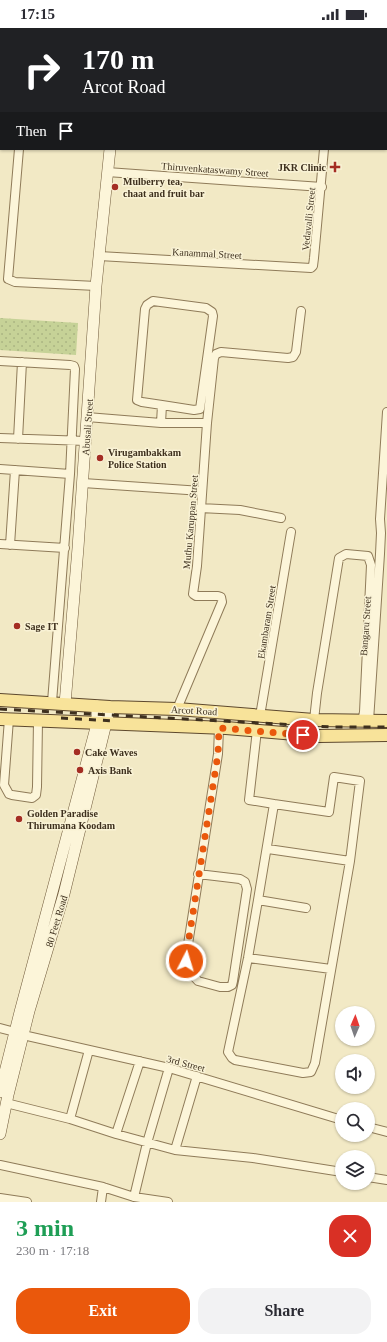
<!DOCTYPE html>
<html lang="en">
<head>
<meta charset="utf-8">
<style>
	:root { --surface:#fff; --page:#f2f2f3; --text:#2b2b33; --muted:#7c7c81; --accent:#ea580c }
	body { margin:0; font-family:"Times New Roman",serif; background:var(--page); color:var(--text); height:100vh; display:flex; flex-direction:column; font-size:15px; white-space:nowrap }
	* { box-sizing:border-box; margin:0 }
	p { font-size:13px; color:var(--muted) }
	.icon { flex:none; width:22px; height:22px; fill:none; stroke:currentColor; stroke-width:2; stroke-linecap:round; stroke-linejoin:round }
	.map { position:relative; height:1174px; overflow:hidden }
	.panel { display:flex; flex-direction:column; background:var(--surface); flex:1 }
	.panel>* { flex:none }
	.top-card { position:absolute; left:0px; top:0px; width:387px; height:122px; box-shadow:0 1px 3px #0004; background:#202124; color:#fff; overflow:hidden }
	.needle { width:26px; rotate:2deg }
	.fabs { position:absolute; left:335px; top:978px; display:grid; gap:8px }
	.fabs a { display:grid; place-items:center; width:40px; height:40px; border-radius:50%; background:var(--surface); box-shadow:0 1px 3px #0004; font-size:20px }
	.pin { position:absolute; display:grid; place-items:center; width:34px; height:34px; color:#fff; margin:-17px; border:2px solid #fff; border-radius:50%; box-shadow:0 1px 4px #0007 }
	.me { position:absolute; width:44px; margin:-22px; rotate:5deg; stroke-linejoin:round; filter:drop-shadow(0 0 3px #0008) }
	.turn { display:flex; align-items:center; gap:14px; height:84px; padding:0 16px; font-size:18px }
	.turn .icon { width:52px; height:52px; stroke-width:2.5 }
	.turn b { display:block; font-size:28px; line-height:34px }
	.then { display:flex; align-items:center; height:38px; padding:0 16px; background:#0003; gap:8px; font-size:15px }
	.round { display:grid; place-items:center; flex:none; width:42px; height:42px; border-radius:16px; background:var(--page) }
	.head { display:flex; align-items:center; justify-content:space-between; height:68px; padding:0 16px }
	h1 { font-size:24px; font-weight:800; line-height:30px; color:#1e9e55 }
	.primary-button { display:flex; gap:8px; margin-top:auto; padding:8px 16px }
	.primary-button a { flex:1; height:46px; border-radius:16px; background:var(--accent); color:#fff; font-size:16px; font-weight:800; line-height:46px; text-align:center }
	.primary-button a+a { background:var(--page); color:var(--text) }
	.status { display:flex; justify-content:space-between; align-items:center; height:28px; padding:0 20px; background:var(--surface); direction:ltr }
	.status svg { height:11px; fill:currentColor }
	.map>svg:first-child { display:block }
</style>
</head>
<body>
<div class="status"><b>17:15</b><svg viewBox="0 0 49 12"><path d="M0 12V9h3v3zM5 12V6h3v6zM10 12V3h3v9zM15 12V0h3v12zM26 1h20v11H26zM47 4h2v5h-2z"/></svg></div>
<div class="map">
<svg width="387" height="1174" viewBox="0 0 387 1174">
	<defs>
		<pattern id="grass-dots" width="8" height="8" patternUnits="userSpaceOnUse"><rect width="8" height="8" fill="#c6d297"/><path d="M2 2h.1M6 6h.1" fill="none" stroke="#abb582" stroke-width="1.8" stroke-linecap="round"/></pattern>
	</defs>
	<rect width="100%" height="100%" fill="#f2e9c5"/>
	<path fill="url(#grass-dots)" d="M0 290 78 295 76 327 0 322Z"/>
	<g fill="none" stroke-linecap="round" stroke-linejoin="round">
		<defs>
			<path id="street" d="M110 0 115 1
				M260 0 269 1
				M287 1V0
				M386 27H387
				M386 89H387
				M19 121 8 251 15 254 96 258
				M107 144 322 159
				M99 228 311 240 313 238 314 230 324 121
				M0 333 70 337 74 338 75 341 70 446 52 674
				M87 389 161 395H207L197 538 193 566 196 568H218L221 569 222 574 177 681
				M161 395 162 377 142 374 137 372 145 281 147 277 153 273 206 280 212 284 213 288 200 381 194 382 162 377
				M207 395 214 330 216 326 221 324 288 330 293 329 296 324 301 283
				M0 410 86 413
				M18 411 22 334
				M0 441 70 446
				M83 455 202 463
				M200 480 240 482 281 490
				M0 516 65 520
				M10 517 15 442
				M260 688 291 504
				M9 691 4 757 9 766 12 767 32 770 36 767 37 759 38 693
				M314 692 317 665 339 530 346 526 368 528 371 537 364 684 362 693
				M369 693 380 526 381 505 380 491 387 384
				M257 702 249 772 274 776 258 872
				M274 776 329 784 334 749 360 753 350 833
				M268 821 350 833 315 1035 311 1044 303 1045 235 1032 232 1030 228 1024 248 930 258 872 306 880
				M198 846 240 851 245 854 247 861 233 953 232 957 228 959H220L198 953 189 943 186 929 218 726 219 700
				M248 930 331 941
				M0 1000 15 1004
				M23 1007 169 1040 342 1092
				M6 1075 70 1091 116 1106 175 1122 253 1130 342 1144
				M70 1091 89 1022
				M368 1099 387 1104
				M116 1106 140 1033
				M175 1122 197 1048
				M0 1137 103 1159 134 1169 168 1174
				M368 1149 387 1152
				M134 1169 147 1115 169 1040
				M0 1170 27 1174
				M101 1174 103 1159"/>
			<path id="secondary" d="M125 1 126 0
				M65 676 78 520 96 258 110 121
				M0 1064 20 984 97 696V678
				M0 1106 8 1067 29 983 64 866 110 679"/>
			<path id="primary" d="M0 672 110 679 177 681 314 692 387 693
				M0 691 226 700 319 708 387 707"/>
		</defs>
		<use href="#street" stroke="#8f7b59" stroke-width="10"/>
		<use href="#secondary" stroke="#715b3c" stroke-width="12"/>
		<use href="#primary" stroke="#5d482d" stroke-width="14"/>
		<use href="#street" stroke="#fcf5d9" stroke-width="8"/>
		<use href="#secondary" stroke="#fcf5d9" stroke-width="11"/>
		<use href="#primary" stroke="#f8e39a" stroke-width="12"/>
		<path stroke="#3e301e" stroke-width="3" stroke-dasharray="7 7" stroke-linecap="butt" d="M0 681 333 699H387
			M61 690 115 693"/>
	</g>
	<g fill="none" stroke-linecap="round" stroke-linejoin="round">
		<path stroke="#ea580c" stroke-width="7" stroke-dasharray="0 12.6" d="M186 933V929L218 726 219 700 303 707"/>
	</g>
	<g fill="#a42d23" stroke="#f9f2d5" stroke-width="1.5">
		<path d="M333 133h4v4h4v4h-4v4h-4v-4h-4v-4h4z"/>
		<circle cx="115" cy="159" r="4"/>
		<circle cx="100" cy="430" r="4"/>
		<circle cx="17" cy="598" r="4"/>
		<circle cx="77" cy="724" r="4"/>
		<circle cx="80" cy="742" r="4"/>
		<circle cx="19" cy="791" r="4"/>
	</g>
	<g text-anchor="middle" stroke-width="3" stroke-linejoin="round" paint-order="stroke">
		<g font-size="10" font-weight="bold" fill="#3e301e" stroke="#f9f2d5" text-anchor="start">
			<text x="326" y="143" text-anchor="end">JKR Clinic</text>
			<text x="123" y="157">Mulberry tea,<tspan x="123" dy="12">chaat and fruit bar</tspan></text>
			<text x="108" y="428">Virugambakkam<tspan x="108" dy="12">Police Station</tspan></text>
			<text x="25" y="602">Sage IT</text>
			<text x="85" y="728">Cake Waves</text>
			<text x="88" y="746">Axis Bank</text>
			<text x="27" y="789">Golden Paradise<tspan x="27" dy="12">Thirumana Koodam</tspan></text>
		</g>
		<g font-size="10" fill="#3e301e" stroke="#f9f2d5">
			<text transform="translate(215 141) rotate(4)" y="4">Thiruvenkataswamy Street</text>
			<text transform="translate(308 191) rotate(-84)" y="4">Vedavalli Street</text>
			<text transform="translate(207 225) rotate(3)" y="4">Kanammal Street</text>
			<text transform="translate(87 399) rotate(-86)" y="4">Abusali Street</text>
			<text transform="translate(190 494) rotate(-85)" y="4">Muthu Karuppan Street</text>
			<text transform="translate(266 594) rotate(-81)" y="4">Ekambaram Street</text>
			<text transform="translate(365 598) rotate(-86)" y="4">Bangaru Street</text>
			<text transform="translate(194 682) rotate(3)" y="4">Arcot Road</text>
			<text transform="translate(56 893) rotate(-73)" y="4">80 Feet Road</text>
			<text transform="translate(186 1035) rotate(15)" y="4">3rd Street</text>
		</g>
	</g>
</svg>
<div class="fabs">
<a><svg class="needle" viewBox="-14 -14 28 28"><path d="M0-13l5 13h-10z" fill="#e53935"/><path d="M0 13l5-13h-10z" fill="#7c7c81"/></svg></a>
<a><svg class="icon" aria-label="sound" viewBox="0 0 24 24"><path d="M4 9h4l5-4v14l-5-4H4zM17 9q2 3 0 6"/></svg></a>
<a><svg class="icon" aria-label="search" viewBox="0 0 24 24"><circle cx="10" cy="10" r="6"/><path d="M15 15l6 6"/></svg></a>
<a><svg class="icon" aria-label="layers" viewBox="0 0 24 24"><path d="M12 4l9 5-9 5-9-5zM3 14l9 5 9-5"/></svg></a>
</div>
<div class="pin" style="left:303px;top:707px;background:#d93025"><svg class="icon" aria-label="arrive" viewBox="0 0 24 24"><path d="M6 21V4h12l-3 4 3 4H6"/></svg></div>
<svg class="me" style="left:186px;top:933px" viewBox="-20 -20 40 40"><circle r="17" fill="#ea580c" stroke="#fff" stroke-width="3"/><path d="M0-11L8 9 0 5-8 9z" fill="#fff"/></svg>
<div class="top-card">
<div class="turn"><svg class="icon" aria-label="right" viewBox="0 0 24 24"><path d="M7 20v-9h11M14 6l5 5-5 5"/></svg><div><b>170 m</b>Arcot Road</div></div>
<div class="then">Then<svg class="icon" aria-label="arrive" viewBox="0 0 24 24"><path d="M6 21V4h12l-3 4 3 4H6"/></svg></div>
</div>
</div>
<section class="panel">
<div class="head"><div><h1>3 min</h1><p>230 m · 17:18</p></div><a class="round" style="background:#d93025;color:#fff"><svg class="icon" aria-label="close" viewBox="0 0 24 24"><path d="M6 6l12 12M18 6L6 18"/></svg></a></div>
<div class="primary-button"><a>Exit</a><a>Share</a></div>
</section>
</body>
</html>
